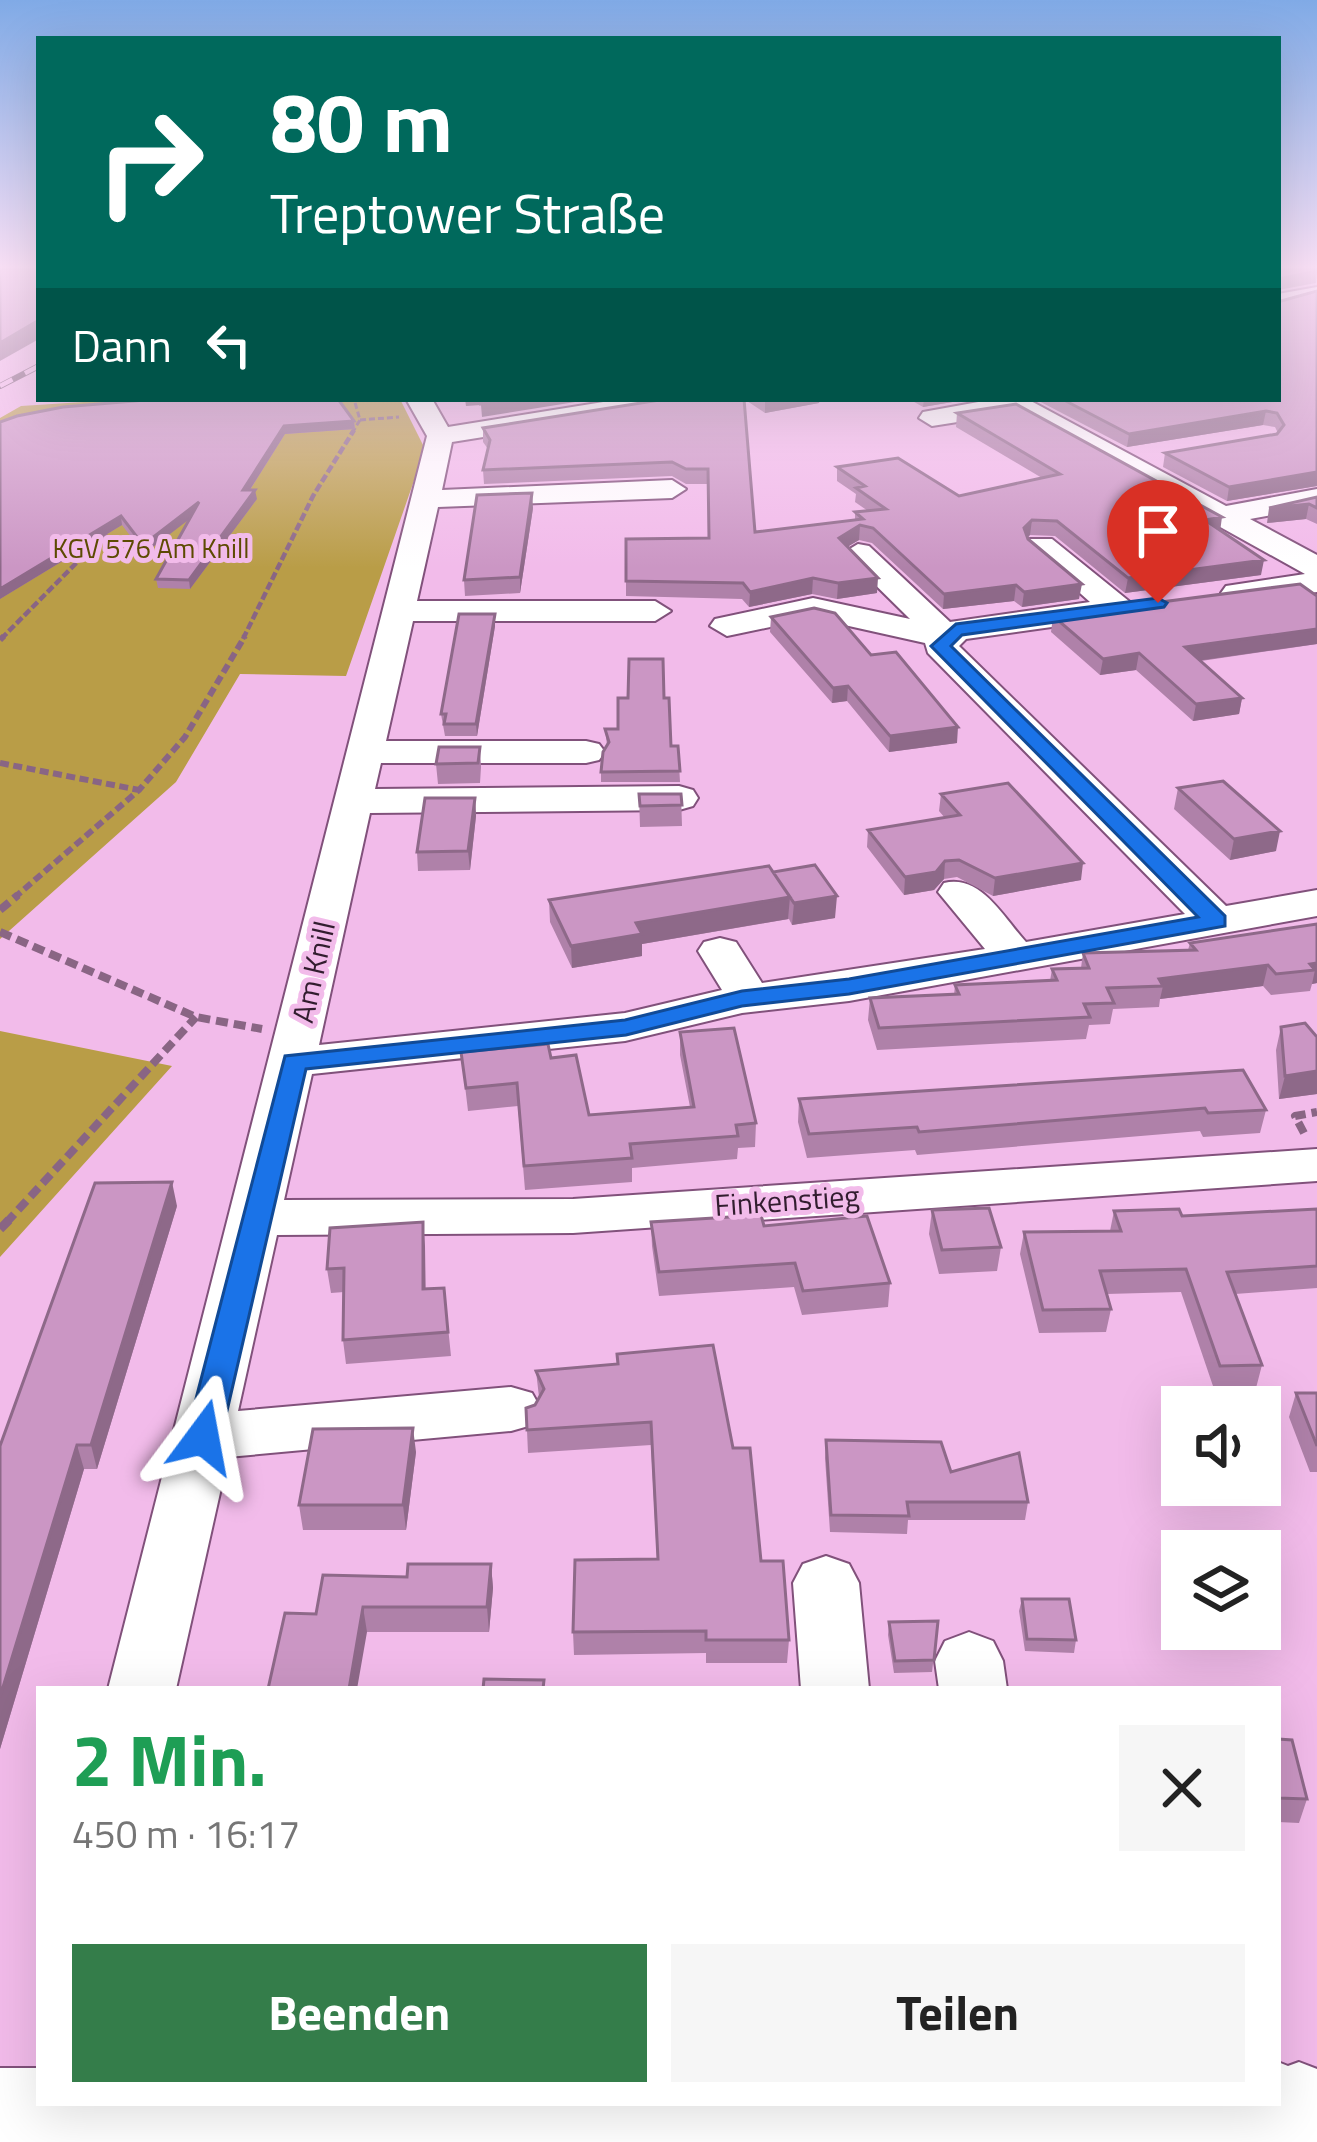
<!DOCTYPE html>
<html lang="de">
<head>
<meta charset="utf-8">
<style>
	:root { --surface:#fff; --page:#f6f6f6; --text:#222; --muted:#767676; --accent:#347d4a }
	body { margin:0; font-family:"Titillium Web",sans-serif; background:var(--page); color:var(--text); height:100vh; display:flex; flex-direction:column; font-size:45px; white-space:nowrap }
	* { box-sizing:border-box; margin:0 }
	p { font-size:39px; color:var(--muted) }
	.icon { flex:none; width:66px; height:66px; fill:none; stroke:currentColor; stroke-width:2; stroke-linecap:round; stroke-linejoin:round }
	.map { position:relative; flex:1; overflow:hidden }
	.details { position:absolute; left:36px; top:1686px; width:1245px; height:420px; display:flex; flex-direction:column; background:var(--surface); border-radius:0px; box-shadow:0 12px 48px #0002 }
	.details>* { flex:none }
	.guide { position:absolute; left:36px; top:36px; width:1245px; height:366px; border-radius:0px; box-shadow:0 12px 48px #0002; background:#00695c; color:#fff; overflow:hidden }
	.buttons { position:absolute; left:1161px; top:1386px; display:grid; gap:24px }
	.buttons a { display:grid; place-items:center; width:120px; height:120px; border-radius:0px; background:var(--surface); box-shadow:0 12px 48px #0002; font-size:60px }
	.pin { position:absolute; display:grid; place-items:center; width:102px; height:102px; color:#fff; margin:-123px -51px; border-radius:50% 50% 50% 0; rotate:-45deg; box-shadow:0 0 12px #0007 }
	.pin .icon { rotate:45deg }
	.me { position:absolute; width:132px; margin:-66px; rotate:13deg; stroke-linejoin:round; filter:drop-shadow(0 0 9px #0008) }
	.turn { display:flex; align-items:center; gap:42px; height:252px; padding:0 36px; font-size:54px }
	.turn .icon { width:156px; height:156px; stroke-width:2.5 }
	.turn b { display:block; font-size:84px; line-height:102px }
	.then { display:flex; align-items:center; height:114px; padding:0 36px; background:#0003; gap:24px; font-size:45px }
	.round { display:grid; place-items:center; flex:none; width:126px; height:126px; border-radius:0px; background:var(--page) }
	.head { display:flex; align-items:center; justify-content:space-between; height:204px; padding:0 36px }
	h1 { font-size:72px; font-weight:700; line-height:90px; color:#1e9e55 }
	.cta { display:flex; gap:24px; margin-top:auto; padding:24px 36px }
	.cta a { flex:1; height:138px; border-radius:0px; background:var(--accent); color:#fff; font-size:48px; font-weight:700; line-height:138px; text-align:center }
	.cta a+a { background:var(--page); color:var(--text) }
	.map>svg:first-child { display:block }
</style>
</head>
<body>
<div class="map">
<svg width="1317" height="2142" viewBox="0 0 1317 2142">
	<rect width="100%" height="100%" fill="#f2bbea"/>
	<path fill="#b99d47" d="M130 399H400L425 449 346 676 240 674 176 782 0 939V418L21 406Z
		M0 1031 172 1066 0 1257Z"/>
	<g fill="none" stroke-linecap="round" stroke-linejoin="round">
		<defs>
			<path id="minor" d="M1317 287V301L1278 308V294Z
				M406 399H432L448 427 622 399H683L670 407 452 442 442 490 672 480 686 489 672 498 438 507 417 601H655L671 611 655 621H413L386 741H586L599 744 605 752 599 760 586 763H381L375 789 679 786 693 790 698 798 693 806 679 810 370 813 319 1045 625 1013 722 990 698 951 704 942 720 938 736 942 762 983 985 949 938 892 944 883C981 874 1003 917 1026 942L1185 914 928 653 925 643 813 618 727 636 710 626 715 619 813 598 910 619 843 553 858 544 869 546 950 622 1090 602 1026 545 1030 539H1052L1130 602 1134 609 1130 616 966 639 959 646 1226 906 1317 890V916L849 1001 742 1013 625 1041 312 1074 284 1200 573 1199 1317 1149V1181L573 1233 277 1235 238 1411 511 1387 532 1393 541 1409 532 1425 511 1431 228 1457 176 1689H108L427 436Z
				M995 399 1029 400 1226 506 1317 489V507L1250 519 1317 555V592L1237 603 1226 600 1221 593 1226 586 1305 574 1015 413 932 426 919 418 923 412Z
				M826 1556 849 1564 859 1583 869 1689H801L793 1583 803 1564Z
				M969 1632 993 1641 1003 1661 1007 1689H939L935 1661 945 1641Z
				M1278 2062 1288 2066 1299 2062 1317 2069V2142H0V2068H39V2103H1278Z"/>
		</defs>
		<use href="#minor" stroke="#81517b" stroke-width="4"/>
		<path stroke="#896584" stroke-width="3" stroke-dasharray="6 3" stroke-linecap="butt" d="M360 420 399 417
			M352 433 360 420 354 399"/>
		<path stroke="#896584" stroke-width="4.5" stroke-dasharray="8 3" stroke-linecap="butt" d="M1 639 106 533
			M243 639 313 496 354 430"/>
		<path stroke="#896584" stroke-width="6" stroke-dasharray="9 4.5" stroke-linecap="butt" d="M0 640 4 636
			M0 763 139 790
			M14 898 139 790 185 737 245 636"/>
		<path stroke="#896584" stroke-width="8" stroke-dasharray="12 6" stroke-linecap="butt" d="M0 910 18 895
			M0 932 196 1017 262 1029
			M1304 1133 1295 1116 1317 1112
			M6 1223 196 1017"/>
		<path stroke="#896584" stroke-width="9" stroke-dasharray="15 8" stroke-linecap="butt" d="M0 1229 9 1220"/>
		<use href="#minor" fill="#fff" fill-rule="evenodd"/>
		<defs>
			<path id="rail" d="M0 386 39 366"/>
		</defs>
		<use href="#rail" stroke="#6e4e69" stroke-width="6"/>
		<use href="#rail" stroke="#f2bbea" stroke-width="4.5" stroke-dasharray="14" stroke-linecap="butt"/>
	</g>
	<path fill="#af81a9" d="M666 399H820L819 403 765 413 744 399 755 532 855 520V512L868 511 855 502 856 494 837 481V467L959 496 1042 478 956 427 957 413 1220 530 1261 575 1125 593 1055 536 1030 535 1028 537 1079 599 1022 607 1014 601 943 609 872 543 859 540 848 546 877 593 837 599 812 594 749 607 742 599 626 596V539L709 538 708 484H686L672 476 484 484 483 470 488 449 483 442V428Z
		M909 399H970L923 407Z
		M1035 399H1278L1317 486 1227 501 1163 467 1165 453 1278 433 1275 427 1263 425 1127 447Z
		M354 421 355 429 285 434 250 490 257 499 190 589 158 588 156 579 189 519 144 554 122 525 0 599V422Z
		M1317 497V524L1306 519 1267 523Z
		M533 508 520 593 465 596 464 580Z
		M495 614V626L477 736H445L441 714Z
		M1053 616 1317 644 1201 661 1242 698 1239 714 1193 721 1136 670 1100 675 1051 632Z
		M771 617 871 655 957 743 889 752 847 701 832 703 770 632Z
		M664 698 671 746H678L680 782H601V772L607 745 605 729H618Z
		M480 747 481 767 480 783 438 784 436 764Z
		M1178 788 1276 851 1230 860 1174 809Z
		M639 794H681L682 826 640 827Z
		M941 794 1081 880 993 896 957 877 944 879 934 890 904 895 867 847 868 830 945 818 939 811Z
		M475 798 476 816 470 870 418 871 417 852Z
		M773 872 835 918 792 925 789 919 642 944V956L572 968 550 922 549 900Z
		M1317 924V983L1312 984 1310 991 1271 995 1263 986 1160 999 1159 1007 1113 1009 1110 1024 1089 1025 1086 1039 877 1050 868 1020 870 998 954 995 955 985 1050 981 1052 969 1081 968 1083 953 1188 950 1190 943Z
		M1281 1027 1317 1037V1094L1279 1099 1276 1050Z
		M680 1032 756 1123 755 1147 738 1148 737 1159 632 1168V1182L525 1190 518 1106 468 1111 461 1052 551 1058 589 1115 690 1107 680 1055Z
		M799 1099 1266 1110 1260 1133 1203 1137 1200 1131 917 1155 915 1150 807 1158 798 1122Z
		M177 1206 97 1469H84L0 1749V1446Z
		M1317 1209V1288L1235 1294 1262 1365 1256 1388 1214 1389 1181 1292 1106 1294 1111 1309 1106 1332 1039 1333 1020 1254 1024 1232 1110 1231 1114 1211 1182 1216Z
		M932 1210 1001 1247 997 1271 939 1274 929 1234Z
		M423 1222 425 1289 444 1288 451 1356 346 1364 343 1340 344 1292 331 1293 327 1269Z
		M651 1222 764 1226 890 1283 888 1307 802 1315 794 1287 659 1296 652 1246Z
		M617 1354 733 1448 761 1561 789 1640 787 1663H706V1653L574 1655 573 1632 657 1559 651 1445 528 1453 526 1408 535 1405 539 1397 536 1371 617 1364Z
		M1296 1393H1317V1472H1310L1289 1417Z
		M826 1440 951 1472 1028 1502 1025 1520H908L907 1534 830 1532 825 1458Z
		M416 1452 406 1530H303L299 1505Z
		M491 1564 493 1588 489 1632H367L316 1614 407 1577Z
		M1022 1599 1076 1640 1074 1653 1025 1651 1019 1611Z
		M938 1621 932 1672 894 1673 888 1635 889 1622Z
		M1278 1739 1307 1799 1299 1823 1278 1822Z"/>
	<path fill="#8e6989" d="M1317 271 1316 283 1278 290V279Z
		M39 320V339L0 361V343Z
		M465 399H594L482 417 481 405 466 406Z
		M765 399H820L819 403 765 413Z
		M924 399H970L923 407Z
		M1266 411 1263 425 1127 447 1129 434Z
		M354 421 355 429 285 434 244 499 243 490 284 426Z
		M1317 472V486L1227 501 1229 487Z
		M255 490 257 499 190 589 189 580Z
		M532 493 533 508 520 593V577Z
		M199 502 200 511 144 554 143 545Z
		M1309 504 1306 519 1267 523 1269 508Z
		M121 516 122 525 0 599V589Z
		M1222 517 1220 532 1205 520Z
		M1032 520 1030 535 1022 542 1024 528Z
		M860 525 859 540 839 552V538Z
		M1264 560 1261 575 1125 593 1128 578Z
		M813 578 812 594 749 607 750 592Z
		M878 578 877 593 837 599 838 583Z
		M1082 584 1079 599 1022 607 1024 592Z
		M1016 585 1014 601 943 609 944 594Z
		M495 614V626L477 736 476 724Z
		M1317 628V644L1182 663 1185 647Z
		M1139 653 1136 670 1100 675 1103 659Z
		M848 686 847 701 832 703 833 688Z
		M1242 698 1239 714 1193 721 1196 704Z
		M958 727 957 743 889 752 890 736Z
		M475 798 476 816 470 870 468 851Z
		M1280 831 1276 851 1230 860 1234 839Z
		M945 861 944 879 934 890 904 895 905 877Z
		M1083 863 1081 880 993 896 995 878Z
		M837 896 835 918 792 925 794 903Z
		M790 897 788 919 642 944V956L572 968 571 946 636 923Z
		M1317 963V983L1312 984 1315 970 1310 964Z
		M1268 965 1263 986 1160 999 1163 986 1159 979Z
		M1317 1071V1094L1279 1099 1285 1076Z
		M172 1182 177 1206 97 1469 91 1445Z
		M423 1222 425 1246 426 1313 423 1289Z
		M413 1428 416 1452 406 1530 403 1505Z
		M77 1445 84 1469 0 1749V1697Z
		M491 1564 493 1588 489 1632 487 1607Z
		M363 1607 367 1632 357 1689H349Z"/>
	<path fill="#cb96c4" stroke="#8e6989" stroke-width="3" d="M0 268H39V320L0 343Z
		M1278 268H1317V271L1278 279Z
		M1317 291V472L1229 487 1165 453 1277 434 1284 425 1277 413 1266 411 1129 434 1062 399H1278V298L1281 301Z
		M158 399H338L354 421 284 426 243 490H255L189 580 156 579 199 502 143 545 121 516 0 589V422L17 416 63 407Z
		M482 399H511L481 404Z
		M666 399H744L755 532 863 519 855 512 886 509 856 488 865 486 837 467 898 458 959 496 1060 474 957 413 1016 404 1222 517 1205 520 1264 560 1128 578 1057 521 1032 520 1024 528 1028 539 1082 584 1024 592 1016 585 944 594 873 528 860 525 839 538 878 578 838 583 813 578 750 592 743 583 626 581V539L709 538 708 469H686L672 462 483 470 490 440 483 428Z
		M532 493 520 577 464 580 477 495Z
		M1317 497V508L1309 504 1269 508Z
		M1300 584 1317 596V629L1185 647 1242 698 1196 704 1139 653 1103 659 1053 616Z
		M814 608 835 613 871 655 896 652 958 727 890 736 848 686 833 688 771 617Z
		M459 614H495L476 724H444L446 714H441Z
		M629 659H663L664 698H669L671 746H678L680 771 601 772 603 752 609 742 605 729H618V698H628Z
		M439 747H480L478 763 436 764Z
		M1223 781 1280 831 1234 839 1178 788Z
		M1008 783 1083 863 995 878 959 860 945 861 936 872 905 877 868 830 960 815 941 794Z
		M639 794H681L682 805 640 806Z
		M425 798H475L468 851 417 852Z
		M815 865 837 896 794 903 773 872Z
		M769 866 790 897 636 923 642 934 571 946 549 900Z
		M1317 924V963L1310 964 1315 970 1276 974 1268 965 1159 979 1163 986 1107 988 1114 1003 1084 1004 1090 1017 879 1028 870 998 959 994 955 985 1057 980 1052 969 1089 968 1083 953 1196 950 1190 943Z
		M1305 1023 1317 1037V1071L1285 1076 1281 1027Z
		M734 1028 756 1123 736 1125 738 1136 630 1144 632 1158 524 1166 517 1083 466 1088 461 1052 548 1044 551 1058 576 1055 589 1115 694 1107 680 1032Z
		M1243 1070 1266 1110 1208 1113 1205 1108 919 1132 917 1127 809 1134 799 1099Z
		M172 1182 91 1445H77L0 1697V1446L95 1183Z
		M989 1208 1001 1247 942 1250 932 1210Z
		M1179 1209 1182 1216 1317 1209V1266L1227 1272 1262 1365 1220 1366 1186 1269 1100 1271 1111 1309 1043 1310 1024 1232 1121 1231 1114 1211Z
		M761 1215 764 1226 867 1216 890 1283 803 1291 795 1263 659 1272 651 1222Z
		M423 1222V1289L444 1288 448 1332 343 1340 344 1268 327 1269 330 1228Z
		M713 1345 733 1448H750L761 1561H783L789 1640H706V1631L573 1632 575 1560 658 1559 651 1422 527 1430 526 1408 535 1405 544 1389 536 1371 618 1364 617 1354Z
		M1296 1393H1317V1446Z
		M413 1428 403 1505H299L313 1429Z
		M826 1440 941 1442 951 1472 1019 1453 1028 1502H907L909 1516 831 1515Z
		M408 1564H491L487 1607H363L349 1689H268L285 1613 316 1614 323 1575 407 1577Z
		M1022 1599H1069L1076 1640 1027 1639Z
		M938 1621 934 1660 895 1661 889 1622Z
		M484 1679 544 1680 543 1689H483Z
		M1278 1739 1292 1740 1307 1799 1278 1798Z"/>
	<linearGradient id="sky" x2="0" y2="1"><stop stop-color="#80aae6"/><stop offset="0.47" stop-color="#f9e0f6"/><stop offset="1" stop-color="#f9e0f6" stop-opacity="0"/></linearGradient>
	<rect width="1317" height="568" fill="url(#sky)"/>
	<path fill="#1a73e8" stroke="#114b97" stroke-width="3" d="M1158 598 1167 603 1164 607 962 635 951 646 1225 916V926L849 994 742 1006 626 1035 306 1069 221 1437 215 1446 203 1450 191 1446 186 1437 285 1056 625 1020 742 991 849 979 1198 917 931 646 956 624Z"/>
	<g text-anchor="middle" stroke-width="10" stroke-linejoin="round" paint-order="stroke">
		<g font-size="27" fill="#5d4a02" stroke="#f2bbea">
			<text x="151" y="558">KGV 576 Am Knill</text>
		</g>
		<g font-size="30" fill="#321d2f" stroke="#f2bbea">
			<text transform="translate(314 972) rotate(-77)" y="10">Am Knill</text>
			<text transform="translate(787 1201) rotate(-4)" y="10">Finkenstieg</text>
		</g>
	</g>
</svg>
<div class="buttons">
<a><svg class="icon" aria-label="sound" viewBox="0 0 24 24"><path d="M4 9h4l5-4v14l-5-4H4zM17 9q2 3 0 6"/></svg></a>
<a><svg class="icon" aria-label="layers" viewBox="0 0 24 24"><path d="M12 4l9 5-9 5-9-5zM3 14l9 5 9-5"/></svg></a>
</div>
<div class="pin" style="left:1158px;top:603px;background:#d93025"><svg class="icon" aria-label="arrive" viewBox="0 0 24 24"><path d="M6 21V4h12l-3 4 3 4H6"/></svg></div>
<svg class="me" style="left:203px;top:1437px" viewBox="-20 -20 40 40"><path d="M0-17L14 15 0 8-14 15z" fill="#1a73e8" stroke="#fff" stroke-width="4"/></svg>
<div class="guide">
<div class="turn"><svg class="icon" aria-label="right" viewBox="0 0 24 24"><path d="M7 20v-9h11M14 6l5 5-5 5"/></svg><div><b>80 m</b>Treptower Straße</div></div>
<div class="then">Dann<svg class="icon" aria-label="left" viewBox="0 0 24 24"><path d="M17 20v-9H6M10 6l-5 5 5 5"/></svg></div>
</div>
<section class="details">
<div class="head"><div><h1>2 Min.</h1><p>450 m · 16:17</p></div><a class="round"><svg class="icon" aria-label="close" viewBox="0 0 24 24"><path d="M6 6l12 12M18 6L6 18"/></svg></a></div>
<div class="cta"><a>Beenden</a><a>Teilen</a></div>
</section>
</div>
</body>
</html>
